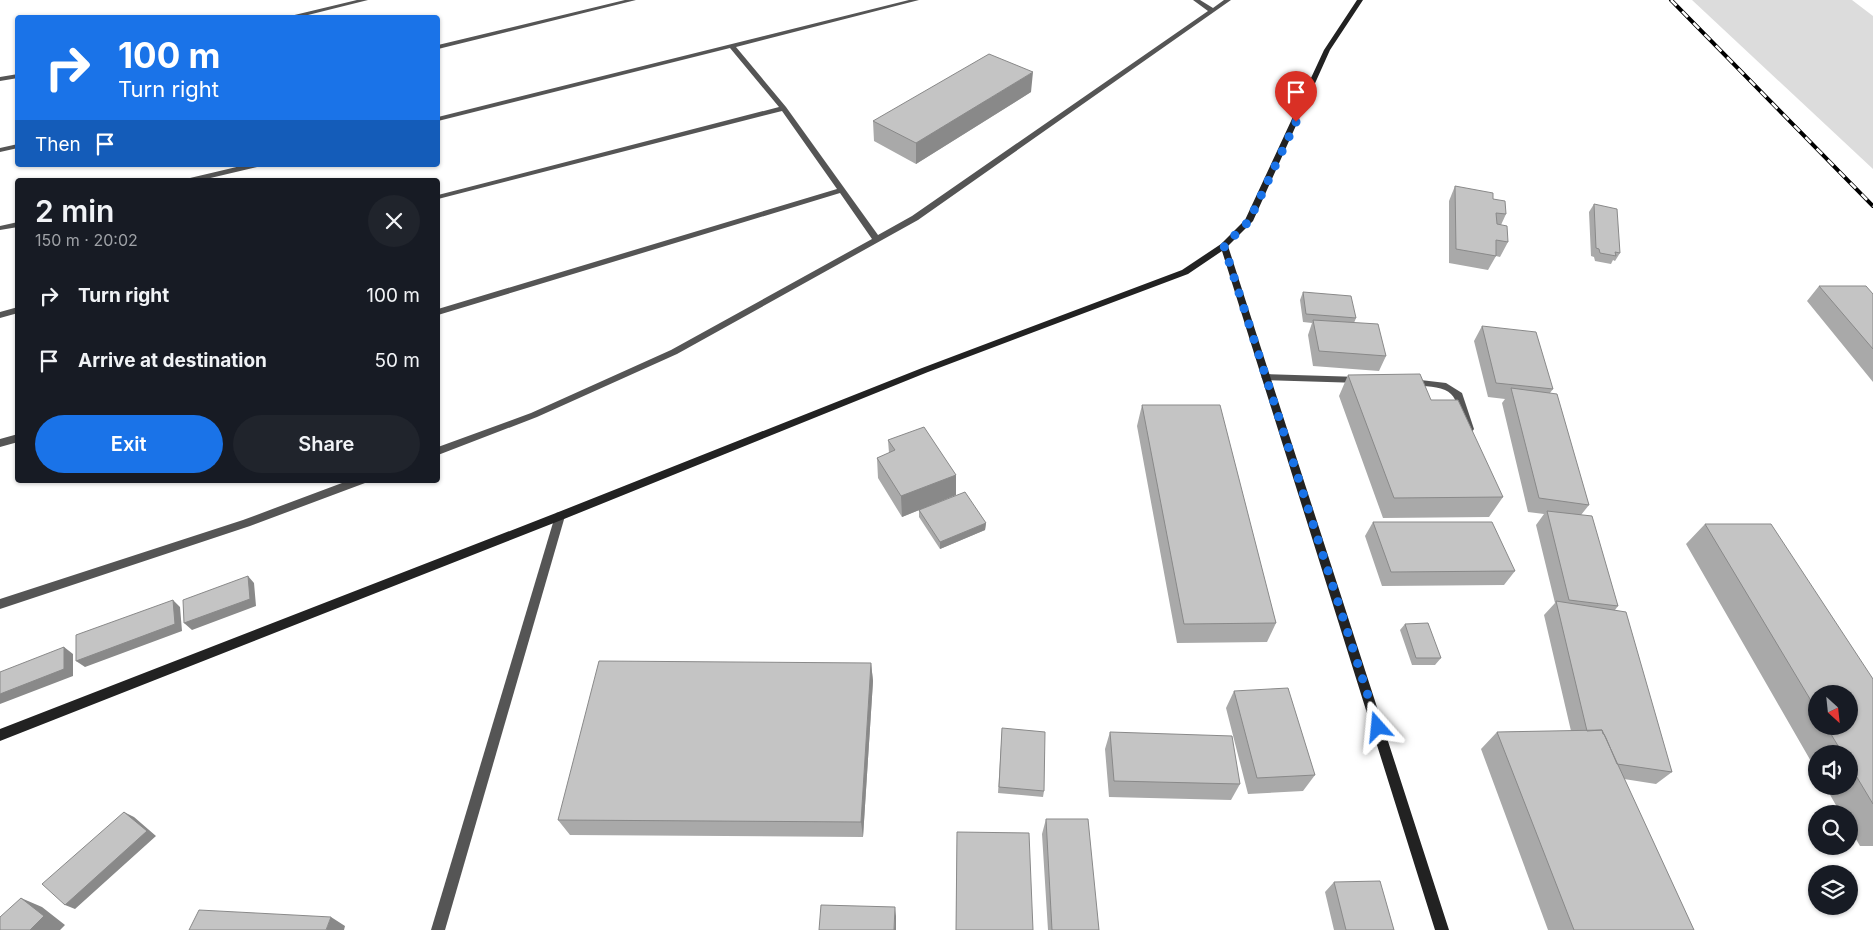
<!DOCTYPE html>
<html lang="en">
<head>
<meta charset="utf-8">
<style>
	:root { --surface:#171b24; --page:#20242c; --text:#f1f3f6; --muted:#9ea1a6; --accent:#1a73e8 }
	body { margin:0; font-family:Inter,sans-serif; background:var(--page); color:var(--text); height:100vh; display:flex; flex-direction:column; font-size:19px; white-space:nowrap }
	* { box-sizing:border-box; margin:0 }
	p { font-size:16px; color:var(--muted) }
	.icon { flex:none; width:28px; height:28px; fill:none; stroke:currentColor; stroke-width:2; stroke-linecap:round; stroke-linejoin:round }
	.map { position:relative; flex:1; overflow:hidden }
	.drawer { position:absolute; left:15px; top:178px; width:425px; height:305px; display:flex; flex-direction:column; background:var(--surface); border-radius:5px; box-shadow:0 1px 4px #0004 }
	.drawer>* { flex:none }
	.top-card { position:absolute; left:15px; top:15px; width:425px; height:152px; border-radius:5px; box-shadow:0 1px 4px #0004; background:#1a73e8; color:#fff; overflow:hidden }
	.needle { width:32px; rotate:153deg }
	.buttons { position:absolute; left:1808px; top:685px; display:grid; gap:10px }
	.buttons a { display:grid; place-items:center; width:50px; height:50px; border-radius:50%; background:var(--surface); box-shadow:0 1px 4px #0004; font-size:25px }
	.pin { position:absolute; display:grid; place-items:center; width:42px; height:42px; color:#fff; margin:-51px -21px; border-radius:50% 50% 50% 0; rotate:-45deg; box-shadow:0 0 5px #0007 }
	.pin .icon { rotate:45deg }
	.me { position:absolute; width:55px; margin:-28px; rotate:342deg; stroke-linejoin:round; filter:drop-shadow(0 0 4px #0008) }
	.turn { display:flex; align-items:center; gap:18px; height:105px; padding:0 20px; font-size:22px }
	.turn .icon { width:65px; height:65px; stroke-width:2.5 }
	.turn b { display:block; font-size:35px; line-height:42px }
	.then { display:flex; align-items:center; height:48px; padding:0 20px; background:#0003; gap:10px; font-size:19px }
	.round { display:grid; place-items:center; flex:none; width:52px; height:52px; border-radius:26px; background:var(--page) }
	.head { display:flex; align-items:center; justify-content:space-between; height:85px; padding:0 20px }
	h1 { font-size:30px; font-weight:600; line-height:38px }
	.primary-button { display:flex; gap:10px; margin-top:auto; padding:10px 20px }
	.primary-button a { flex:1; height:58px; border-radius:30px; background:var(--accent); color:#fff; font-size:20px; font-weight:600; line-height:58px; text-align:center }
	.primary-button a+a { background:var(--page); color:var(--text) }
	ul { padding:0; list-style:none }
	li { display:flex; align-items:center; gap:15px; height:65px; padding:0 20px }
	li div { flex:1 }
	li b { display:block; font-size:19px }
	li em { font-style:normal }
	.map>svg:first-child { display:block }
</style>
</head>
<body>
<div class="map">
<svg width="1873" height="930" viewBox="0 0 1873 930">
	<rect width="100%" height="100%" fill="#fff"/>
	<path fill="#dcdcdc" d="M1692 0H1852L1873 16V169Z"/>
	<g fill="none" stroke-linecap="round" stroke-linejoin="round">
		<path fill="#555" fill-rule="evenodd" d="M357 0H368L296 18H282Z
			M625 0H636L438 49V45Z
			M909 0H919L736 47 786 107 878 235 912 216 1208 11 1193 0H1200L1213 8 1224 0H1231L918 220 677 354 537 417 438 455V447L531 413 671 350 872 239 840 193 438 315V309L837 189 782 111 438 199V195L779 107 730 48 438 121V117Z
			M18 74V78L0 81V77Z
			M18 144V148L0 152V148Z
			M245 165H258L257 167 202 180H189L190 178Z
			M18 222V227L0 230V226Z
			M18 307V313L0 318V312Z
			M1266 374 1360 377 1365 380 1360 383 1266 380 1261 377Z
			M1412 379 1446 383 1462 393 1474 429 1472 432 1469 433C1456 428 1464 398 1445 390 1434 385 1420 387 1409 384L1407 382Z
			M18 434V442L0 447V439Z
			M350 480H366L365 483 250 526 0 609V599L243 520Z"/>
		<path fill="#555" fill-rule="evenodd" d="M560 512 564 513 565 516 445 930H431L555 516 556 513Z"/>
		<path fill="#222" fill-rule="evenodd" d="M1357 0H1363L1330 50 1253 221 1228 246 1449 930H1435L1222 251 1188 274 928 372 564 519 0 741V729L556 513 922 368 1182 270 1221 244 1245 220 1324 50Z"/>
		<defs>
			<path id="rail" d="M1671 0 1873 206"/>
		</defs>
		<use href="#rail" stroke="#000" stroke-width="4"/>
		<use href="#rail" stroke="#fff" stroke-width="2.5" stroke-dasharray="8" stroke-linecap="butt"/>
	</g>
	<path fill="#a9a9a9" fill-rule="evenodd" d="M1031 92 916 164 874 141 873 121Z
		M1455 186 1493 199 1506 214 1501 225 1508 242 1500 257 1496 256 1488 270 1449 263V201Z
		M1594 204 1620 253 1615 261 1613 260 1611 264 1595 261 1594 257 1591 256 1589 212Z
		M1819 286 1873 294V382L1807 301Z
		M1303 292 1356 318 1354 323 1386 356 1379 371 1313 366 1308 335 1312 323 1303 322 1300 300Z
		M1482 326 1553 389 1550 393 1589 505 1581 515 1618 606 1615 610 1672 772 1656 784 1624 779 1694 930H1548L1481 749 1497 732 1571 731 1544 615 1555 603 1536 525 1544 514 1528 512 1502 403 1505 399 1488 397 1474 341Z
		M1348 375 1431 400 1503 497 1489 517 1383 518 1339 396Z
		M1142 405 1276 623 1267 642 1177 643 1137 426Z
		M888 440 956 475V495L902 517 878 478 877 458 889 453Z
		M919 510 986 523 985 530 940 549 919 517Z
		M1373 522 1515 571 1504 585 1382 586 1365 536Z
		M1705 524 1873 679V846H1860L1849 827V814H1841L1825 786H1849V754H1816V770L1686 544ZM1816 694 1849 726H1816Z
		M1405 624 1441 658 1435 665H1412L1400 630Z
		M871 663 873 681 863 837 570 835 558 820Z
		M1234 691 1315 775 1303 791 1248 794 1226 708Z
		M1002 728 1044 791 1043 797 998 793Z
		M1110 732 1240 784 1231 800 1109 797 1105 749Z
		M1046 819 1099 930H1048L1042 834Z
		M957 832 1033 930H956Z
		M1334 882 1394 930H1334L1325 892Z"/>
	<path fill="#898989" d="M1033 72 1031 92 916 164V143Z
		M956 475V495L902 517 901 496Z
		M986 523 985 530 940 549V542Z
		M248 576 254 583 256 606 192 630 184 623Z
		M173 600 180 607 182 631 85 667 76 661Z
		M64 647 73 654V676L0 704V694Z
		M871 663 873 681 863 837 861 822Z
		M124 812 134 817 156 836 75 909 65 905Z
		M21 898 42 907 65 925 60 930H30Z
		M895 907 896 916V930H894Z
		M331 917 345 926 344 930H326Z"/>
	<path fill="#c4c4c4" stroke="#898989" d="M989 54 1033 72 916 143 873 121Z
		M1455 186 1493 193V199L1505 201 1506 214 1496 213 1497 224 1507 226 1508 242 1496 240V256L1456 249Z
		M1594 204 1617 209 1620 253 1615 252 1616 256 1600 253 1599 249 1596 248Z
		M1819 286H1866L1873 294V349Z
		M1303 292 1351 296 1356 318 1306 314Z
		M1313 320 1378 324 1386 356 1319 351Z
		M1482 326 1536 332 1553 389 1496 383Z
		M1420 374 1431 400H1458L1503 497 1394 498 1348 375Z
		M1511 388 1557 394 1589 505 1539 498Z
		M1142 405H1220L1276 623 1184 624Z
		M924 427 956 475 901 496 877 458 895 450 888 440Z
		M965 492 986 523 940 542 919 510Z
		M1547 511 1592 516 1618 606 1569 600Z
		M1373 522H1492L1515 571 1391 572Z
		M1705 524H1771L1873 679V804L1849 764V754H1843L1826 726H1849V694H1816V709Z
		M248 576 250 599 184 623 183 600Z
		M173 600 175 624 76 661V635Z
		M1556 601 1626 612 1672 772 1617 764 1606 738 1604 734H1603L1602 730 1587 731Z
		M1428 623 1441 658H1416L1405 624Z
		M64 647V669L0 694V672Z
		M599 661 871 663 861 822 558 820Z
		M1288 688 1315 775 1257 778 1234 691Z
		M1002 728 1045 732 1044 791 999 787Z
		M1602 730 1694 930H1574L1497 732Z
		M1110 732 1232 736 1240 784 1114 781Z
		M124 812 147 831 65 905 42 884Z
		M1046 819H1088L1099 930H1052Z
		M957 832 1029 833 1033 930H956Z
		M1380 881 1394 930H1346L1334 882Z
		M21 898 44 916 30 930H0V917Z
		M821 905 895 907 894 930H819Z
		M199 910 331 917 326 930H189Z"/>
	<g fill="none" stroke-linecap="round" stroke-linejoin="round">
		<path stroke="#1a73e8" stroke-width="9" stroke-dasharray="0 16.2" d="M1296 122 1249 221 1224 246 1378 727"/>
	</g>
</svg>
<div class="buttons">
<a><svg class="needle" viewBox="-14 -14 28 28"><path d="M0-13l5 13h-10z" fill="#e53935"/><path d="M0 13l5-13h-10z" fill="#9ea1a6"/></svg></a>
<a><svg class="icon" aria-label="sound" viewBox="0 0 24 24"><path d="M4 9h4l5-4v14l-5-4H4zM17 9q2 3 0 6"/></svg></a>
<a><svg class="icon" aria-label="search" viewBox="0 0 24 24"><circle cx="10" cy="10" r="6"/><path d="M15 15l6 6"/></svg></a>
<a><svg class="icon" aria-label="layers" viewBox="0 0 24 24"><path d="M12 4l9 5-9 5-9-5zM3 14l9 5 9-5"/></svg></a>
</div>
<div class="pin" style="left:1296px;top:122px;background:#d93025"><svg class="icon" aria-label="arrive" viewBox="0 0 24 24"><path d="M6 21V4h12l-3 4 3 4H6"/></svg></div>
<svg class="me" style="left:1378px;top:727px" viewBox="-20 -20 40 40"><path d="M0-17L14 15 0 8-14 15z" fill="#1a73e8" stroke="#fff" stroke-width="4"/></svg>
<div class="top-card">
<div class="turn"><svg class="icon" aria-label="right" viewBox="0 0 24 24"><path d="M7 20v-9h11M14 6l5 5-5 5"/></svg><div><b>100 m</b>Turn right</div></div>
<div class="then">Then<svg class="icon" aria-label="arrive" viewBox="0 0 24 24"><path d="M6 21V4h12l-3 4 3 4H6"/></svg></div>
</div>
<section class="drawer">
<div class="head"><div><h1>2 min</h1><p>150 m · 20:02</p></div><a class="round"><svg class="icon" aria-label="close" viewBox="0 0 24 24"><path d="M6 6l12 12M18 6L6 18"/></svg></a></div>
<ul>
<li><svg class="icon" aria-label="right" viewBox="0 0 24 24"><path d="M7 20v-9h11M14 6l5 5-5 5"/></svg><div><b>Turn right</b></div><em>100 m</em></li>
<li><svg class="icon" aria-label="arrive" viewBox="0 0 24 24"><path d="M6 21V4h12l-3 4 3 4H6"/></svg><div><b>Arrive at destination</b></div><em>50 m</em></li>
</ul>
<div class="primary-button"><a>Exit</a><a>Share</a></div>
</section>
</div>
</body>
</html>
